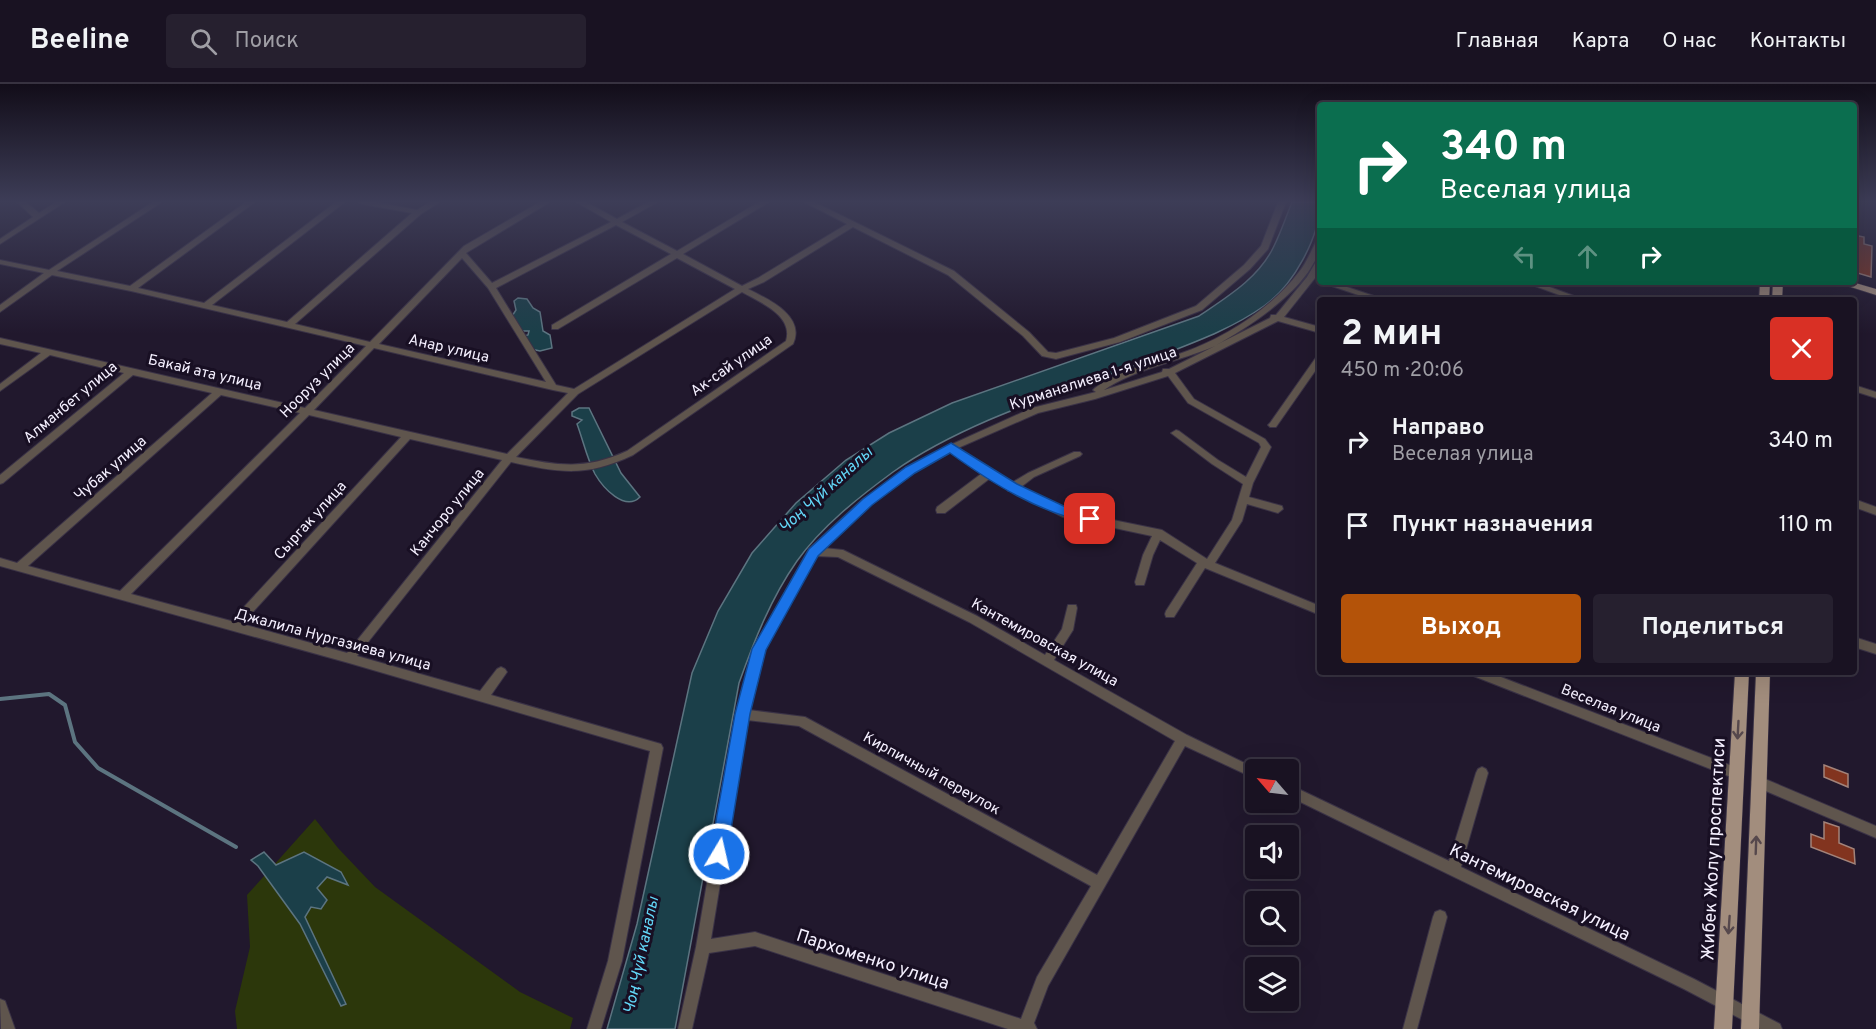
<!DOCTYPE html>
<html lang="ru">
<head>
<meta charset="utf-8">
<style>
	:root { --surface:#191222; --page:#26202f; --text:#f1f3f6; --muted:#9f9ea5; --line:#373240; --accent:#b45309 }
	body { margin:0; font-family:Overpass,sans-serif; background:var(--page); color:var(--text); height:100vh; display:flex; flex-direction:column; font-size:22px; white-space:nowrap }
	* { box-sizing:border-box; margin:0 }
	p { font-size:20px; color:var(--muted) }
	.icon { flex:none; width:33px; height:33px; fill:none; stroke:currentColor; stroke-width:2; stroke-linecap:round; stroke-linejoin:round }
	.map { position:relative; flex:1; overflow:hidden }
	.side { position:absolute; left:1317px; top:213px; width:540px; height:378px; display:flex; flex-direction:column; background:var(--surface); border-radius:6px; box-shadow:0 6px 24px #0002,0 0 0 2px var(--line) }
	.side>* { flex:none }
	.banner { position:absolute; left:1317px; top:18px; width:540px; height:183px; border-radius:6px; box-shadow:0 6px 24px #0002,0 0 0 2px var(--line); background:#0b6e4f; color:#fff; overflow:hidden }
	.needle { width:39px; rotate:298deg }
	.tools { position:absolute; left:1245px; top:675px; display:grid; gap:12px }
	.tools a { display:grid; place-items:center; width:54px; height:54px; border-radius:6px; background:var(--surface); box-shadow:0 6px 24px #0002,0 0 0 2px var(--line); font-size:30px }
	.pin { position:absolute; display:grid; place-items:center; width:51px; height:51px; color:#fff; margin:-26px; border-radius:12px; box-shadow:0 3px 9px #0006 }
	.me { position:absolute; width:66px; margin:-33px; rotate:9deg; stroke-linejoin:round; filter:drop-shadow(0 0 4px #0008) }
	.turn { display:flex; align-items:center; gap:21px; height:126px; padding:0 24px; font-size:27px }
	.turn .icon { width:78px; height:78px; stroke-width:2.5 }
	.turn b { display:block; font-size:42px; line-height:51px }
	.lanes { display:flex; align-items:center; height:57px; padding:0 24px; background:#0003; justify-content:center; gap:30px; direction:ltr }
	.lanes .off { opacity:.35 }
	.round { display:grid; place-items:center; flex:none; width:63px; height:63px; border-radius:6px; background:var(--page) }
	.headline { display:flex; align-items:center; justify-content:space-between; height:102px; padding:0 24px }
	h1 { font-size:36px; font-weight:700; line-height:45px }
	.action { display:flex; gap:12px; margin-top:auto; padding:12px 24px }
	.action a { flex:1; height:69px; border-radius:6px; background:var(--accent); color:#fff; font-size:24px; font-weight:700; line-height:69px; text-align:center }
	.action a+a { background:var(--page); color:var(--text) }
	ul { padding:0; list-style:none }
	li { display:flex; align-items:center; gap:18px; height:84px; padding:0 24px }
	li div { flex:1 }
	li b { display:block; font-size:22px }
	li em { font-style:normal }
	header { display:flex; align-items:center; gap:36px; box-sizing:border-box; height:84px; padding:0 30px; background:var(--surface); border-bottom:2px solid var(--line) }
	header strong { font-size:28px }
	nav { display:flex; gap:33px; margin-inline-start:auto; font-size:21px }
	.search { width:420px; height:54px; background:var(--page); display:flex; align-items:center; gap:15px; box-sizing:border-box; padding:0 21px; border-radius:6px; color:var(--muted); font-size:22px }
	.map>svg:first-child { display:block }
</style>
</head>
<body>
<header>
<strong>Beeline</strong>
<div class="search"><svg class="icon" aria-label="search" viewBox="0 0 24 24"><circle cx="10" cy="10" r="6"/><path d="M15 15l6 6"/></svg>Поиск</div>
<nav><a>Главная</a><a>Карта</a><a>О нас</a><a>Контакты</a></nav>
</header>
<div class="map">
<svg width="1876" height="945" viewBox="0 0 1876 945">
	<rect width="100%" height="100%" fill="#21182d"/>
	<path fill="#2c370b" d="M315 735 338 764 375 803 520 908 573 934 570 945H237L235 927 250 863 247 811Z"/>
	<path fill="#1b3f49" stroke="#5c7480" stroke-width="1.5" d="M1292 118H1320C1320 153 1293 202 1264 222 1230 246 1192 259 1154 274 1068 307 968 335 893 388 859 413 822 442 797 477 771 514 754 557 739 599L675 945H607L637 840 692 589 718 527 752 469 796 419 846 376 889 349 952 319 1199 232C1227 213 1259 194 1274 162 1281 148 1286 133 1292 118Z
		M518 214 527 215 533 224 540 228 543 247 550 251 552 264 540 267 531 265 524 252 528 251 529 247H521L512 232 516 226 514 217Z
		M579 324H589L621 389 640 413C625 428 603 404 595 390 587 375 583 356 577 340L582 336 572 332V328Z
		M264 768 276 781 304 768 341 788 348 801 327 793 317 804 327 816 321 825 311 823 305 833 346 920 341 922 300 840 258 782 251 776Z"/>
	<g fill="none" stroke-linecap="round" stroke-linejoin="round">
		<path stroke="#5c7480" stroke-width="4" d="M0 615 49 610 65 621 75 658 98 684 236 763"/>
	</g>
	<path fill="#82341f" stroke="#a2837a" stroke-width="1.5" d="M1854 151 1864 153V160L1872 162 1871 193 1854 188Z
		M1824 681 1848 690V703L1824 693Z
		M1824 738 1839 743V759L1854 765 1855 780 1811 763V750L1824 755Z"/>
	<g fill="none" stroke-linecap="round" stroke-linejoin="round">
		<defs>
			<path id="minor" d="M17 118H26L39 129 56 118H65L0 160V155L33 133Z
				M153 118H162L57 187 130 202 246 118H255L138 204 204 219 336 118H345L212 221 287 238 412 129 362 120 358 118H375L417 126 430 118H440L421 130 295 240 370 258 464 162 540 118H550L466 169 492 199 611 138 576 118H586L617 135 648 118H658L622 138 677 167 759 118H769L683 170 742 202 758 194 847 140 804 118H814L954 187 1029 248 1048 268 1056 269 1114 254 1196 222 1244 181 1261 162 1278 118H1286L1268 165 1250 185 1202 226 1120 258 1056 275 1042 272 1023 252 948 191 853 143 764 198 748 205C768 215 806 232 793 260L633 371C587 393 560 389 511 378L357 572 480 607 497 585 501 583 505 585 507 588 491 611 661 660 663 664 622 877 601 945H587L608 877 650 667 349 579 0 482V474L17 479 212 309 133 291 3 399 0 400V391L124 289 50 271 0 307V300L41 269 0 260V254L305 324 366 262 131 207 52 191 0 228V221L44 189 0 180V176L49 186ZM616 141 671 170 552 241V245H558L677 174 735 205 574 305 556 301 496 204ZM462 174 488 204 546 298 379 260ZM742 208C759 218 794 231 786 257L627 367C585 386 560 382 516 373L578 310ZM374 264 553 306 568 309 507 370 314 326ZM221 311 300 329 120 507 28 482ZM309 331 401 353 231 537 131 510ZM410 355 502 376 347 569 242 540Z
				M1317 156H1320C1320 198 1249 243 1216 261L1270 234 1271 231H1276L1307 193 1317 176H1320V185L1315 194 1284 233 1320 243V249L1278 237 1175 289 1194 315 1265 355 1271 363 1253 399 1249 413 1282 422 1283 425 1278 429 1247 420 1242 437 1215 479 1320 522V531L1205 484 1174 533H1166L1165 530 1166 527 1197 479 1160 456 1153 471 1145 498 1144 501H1136L1135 498 1143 471 1152 452 1063 433 1013 407H1008L1007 404 989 395 945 429H937L936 426 937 423 981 390 951 368 914 388 871 421 824 464 843 466 977 532 1045 571 1062 545 1068 521H1076L1077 524 1073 546 1054 576 1187 651 1259 686H1256V695L1185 662 1048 902 1034 939 1037 945H1008L755 862 709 869 692 945H678L696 863 736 630 753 565 809 465 863 415 908 384 948 362 1032 324 1096 308 1093 306 1095 304C1120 286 1151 279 1179 270 1224 255 1271 225 1299 188 1307 178 1311 167 1317 156ZM1215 262 1169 285H1163L1162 288 1104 306C1134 285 1181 277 1215 262ZM1168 292 1188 319 1259 359 1261 363 1246 393 1218 376 1179 347 1176 346 1171 349 1212 380 1243 400 1232 436 1207 475 1162 446 1069 427 1021 403 1034 393 1080 372 1082 370 1080 368H1074L1028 389 1013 398 991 388 958 364 1038 329 1095 315ZM816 472 838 473 969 538 1175 657 1097 791 805 633 749 626 765 566ZM747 636 799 642 1091 802 1037 893 1021 935 755 848 711 855Z
				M1320 198H1332L1386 216H1373Z
				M1524 198H1536L1585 216H1573Z
				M1320 271V280L1276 343H1270L1268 341 1270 339 1317 272Z
				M1854 301 1876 308V314L1854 307Z
				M1854 415 1876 423V431L1854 423Z
				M1854 553 1876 560V570L1854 563Z
				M1469 588H1488L1740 685 1742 689 1740 693 1736 695 1471 591Z
				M1482 683 1486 685 1488 689 1461 783 1694 895 1780 940 1782 945H1760L1684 905 1288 712V700L1449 777 1476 689 1478 685Z
				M1758 692 1876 742V754L1754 702 1752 698 1754 694Z
				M1440 826 1445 828 1447 833 1417 945H1403L1433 833 1435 828Z
				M0 915 5 917 15 945H1Z"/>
			<path id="major" d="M1760 198H1770L1769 216H1759Z
				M1773 198H1783L1782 216H1772Z
				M1835 198H1852L1876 205V211Z
				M1735 588H1749L1732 945H1714Z
				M1756 588H1770L1759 945H1741Z"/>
		</defs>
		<use href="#minor" stroke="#3a3246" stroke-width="2"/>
		<use href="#major" stroke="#3a3246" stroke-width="1"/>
		<use href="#minor" fill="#5f554d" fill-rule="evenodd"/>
		<use href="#major" fill="#a28d7d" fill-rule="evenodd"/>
	</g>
	<defs><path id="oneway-shaft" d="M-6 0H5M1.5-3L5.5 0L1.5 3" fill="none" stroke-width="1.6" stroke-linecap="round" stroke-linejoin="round" transform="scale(1.5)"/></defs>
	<g stroke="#56484c">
		<use href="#oneway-shaft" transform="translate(1738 646) rotate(93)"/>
		<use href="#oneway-shaft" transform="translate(1756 761) rotate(-88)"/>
		<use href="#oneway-shaft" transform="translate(1729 841) rotate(94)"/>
	</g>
	<linearGradient id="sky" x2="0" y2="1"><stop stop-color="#120d19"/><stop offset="0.47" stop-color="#3d3d57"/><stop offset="1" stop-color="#3d3d57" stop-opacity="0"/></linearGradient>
	<rect width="1876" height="250" fill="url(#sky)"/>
	<path fill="#1a73e8" stroke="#114b97" stroke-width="1.5" d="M951 359 1017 400 1070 425 1095 431 1097 435 1090 439C1038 428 993 400 950 369L915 389 872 421 818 472 766 566 750 630 727 770 725 775 719 778 713 775 710 770 735 630 752 565 809 465 863 415 906 383Z"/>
	<g text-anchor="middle" stroke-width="6" stroke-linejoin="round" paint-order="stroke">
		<g font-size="15" fill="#f5f0ff" stroke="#180f23">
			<text transform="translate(449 264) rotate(13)" y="5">Анар улица</text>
			<text transform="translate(731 281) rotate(-35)" y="5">Ак-сай улица</text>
			<text transform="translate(205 288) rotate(13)" y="5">Бакай ата улица</text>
			<text transform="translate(1093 294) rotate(-18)" y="5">Курманалиева 1-я улица</text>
			<text transform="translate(317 296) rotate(-45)" y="5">Нооруз улица</text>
			<text transform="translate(70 318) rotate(-40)" y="5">Алманбет улица</text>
			<text transform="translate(110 384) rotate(-41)" y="5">Чубак улица</text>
			<text transform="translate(447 428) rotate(-51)" y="5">Канчоро улица</text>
			<text transform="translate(310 436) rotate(-48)" y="5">Сыргак улица</text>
			<text transform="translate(333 555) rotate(15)" y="5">Джалила Нургазиева улица</text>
			<text transform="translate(1045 558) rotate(29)" y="5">Кантемировская улица</text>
			<text transform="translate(1611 624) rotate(22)" y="5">Веселая улица</text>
			<text transform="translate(932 689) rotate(29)" y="5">Кирпичный переулок</text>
		</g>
		<g font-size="16" font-style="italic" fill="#63d8f9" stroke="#180f23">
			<text transform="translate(825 405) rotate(-42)" y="6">Чоң Чүй каналы</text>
			<text transform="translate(640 871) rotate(-78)" y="6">Чоң Чүй каналы</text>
		</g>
		<g font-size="18" fill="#f5f0ff" stroke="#180f23">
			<text transform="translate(1713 765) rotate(-87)" y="6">Жибек Жолу проспектиси</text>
			<text transform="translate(1540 808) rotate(26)" y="6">Кантемировская улица</text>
			<text transform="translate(873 875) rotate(18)" y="6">Пархоменко улица</text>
		</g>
	</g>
</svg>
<div class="tools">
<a><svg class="needle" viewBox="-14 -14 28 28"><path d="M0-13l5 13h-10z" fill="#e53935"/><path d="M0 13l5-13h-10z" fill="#9f9ea5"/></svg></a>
<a><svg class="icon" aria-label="sound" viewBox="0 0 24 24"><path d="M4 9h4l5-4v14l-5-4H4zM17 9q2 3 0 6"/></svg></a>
<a><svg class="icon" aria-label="search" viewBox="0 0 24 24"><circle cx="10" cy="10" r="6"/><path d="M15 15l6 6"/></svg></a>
<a><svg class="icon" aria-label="layers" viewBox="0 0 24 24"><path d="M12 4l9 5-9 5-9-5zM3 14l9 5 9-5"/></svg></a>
</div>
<div class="pin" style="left:1090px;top:435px;background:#d93025"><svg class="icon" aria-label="arrive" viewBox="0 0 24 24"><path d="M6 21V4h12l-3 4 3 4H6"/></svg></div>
<svg class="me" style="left:719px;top:770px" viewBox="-20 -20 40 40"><circle r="17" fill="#1a73e8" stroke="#fff" stroke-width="3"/><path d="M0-11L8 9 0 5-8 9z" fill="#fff"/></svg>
<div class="banner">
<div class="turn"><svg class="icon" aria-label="right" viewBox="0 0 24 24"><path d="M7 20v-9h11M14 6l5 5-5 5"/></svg><div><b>340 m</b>Веселая улица</div></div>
<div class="lanes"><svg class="icon off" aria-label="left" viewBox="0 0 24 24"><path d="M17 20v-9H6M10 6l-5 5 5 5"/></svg><svg class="icon off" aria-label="ahead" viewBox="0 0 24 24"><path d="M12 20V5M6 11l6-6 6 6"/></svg><svg class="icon" aria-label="right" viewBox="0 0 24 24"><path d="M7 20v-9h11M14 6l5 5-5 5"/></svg></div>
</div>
<section class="side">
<div class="headline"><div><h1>2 мин</h1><p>450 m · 20:06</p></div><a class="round" style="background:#d93025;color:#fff"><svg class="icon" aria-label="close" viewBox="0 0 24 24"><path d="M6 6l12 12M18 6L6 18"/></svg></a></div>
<ul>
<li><svg class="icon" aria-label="right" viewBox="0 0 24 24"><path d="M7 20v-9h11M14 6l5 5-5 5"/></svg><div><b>Направо</b><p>Веселая улица</p></div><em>340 m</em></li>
<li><svg class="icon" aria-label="arrive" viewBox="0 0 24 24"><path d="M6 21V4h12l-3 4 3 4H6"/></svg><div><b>Пункт назначения</b></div><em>110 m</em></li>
</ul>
<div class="action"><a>Выход</a><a>Поделиться</a></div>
</section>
</div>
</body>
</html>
